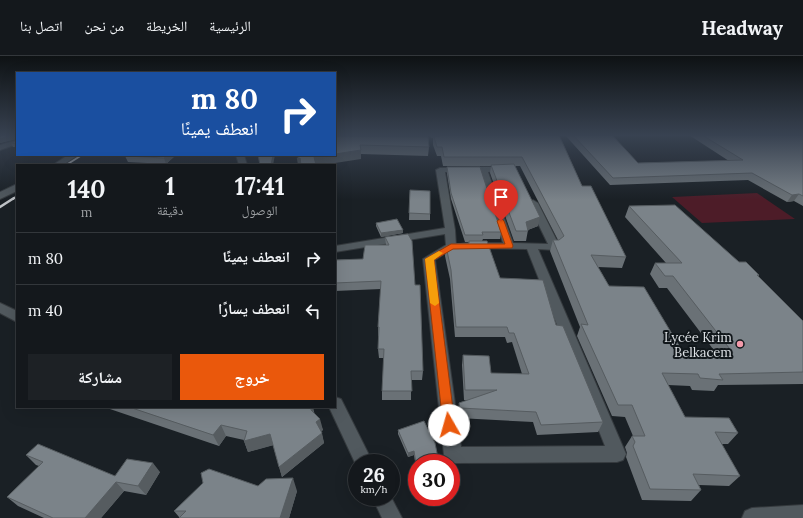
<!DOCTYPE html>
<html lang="ar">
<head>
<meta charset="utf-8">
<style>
	:root { --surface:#14181c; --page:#1d2125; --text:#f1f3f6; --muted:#9da0a3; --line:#33373b; --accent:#ea580c }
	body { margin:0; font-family:Lora,"Noto Naskh Arabic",serif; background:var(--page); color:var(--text); direction:rtl; height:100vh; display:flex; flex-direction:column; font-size:15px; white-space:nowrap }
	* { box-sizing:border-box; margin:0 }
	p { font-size:13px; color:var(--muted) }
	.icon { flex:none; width:22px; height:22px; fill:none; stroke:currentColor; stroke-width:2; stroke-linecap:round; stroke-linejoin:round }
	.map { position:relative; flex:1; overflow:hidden; direction:ltr }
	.side { position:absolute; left:16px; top:108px; width:320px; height:244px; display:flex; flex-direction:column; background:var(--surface); border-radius:0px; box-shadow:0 4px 16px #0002,0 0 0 1px var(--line); direction:rtl }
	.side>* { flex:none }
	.guide { position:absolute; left:16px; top:16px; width:320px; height:84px; border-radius:0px; box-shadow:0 4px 16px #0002,0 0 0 1px var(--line); direction:rtl; background:#1a4fa0; color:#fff; overflow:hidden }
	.speed { position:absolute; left:348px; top:398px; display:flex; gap:8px; font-size:20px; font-weight:700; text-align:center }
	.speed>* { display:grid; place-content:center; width:52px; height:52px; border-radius:50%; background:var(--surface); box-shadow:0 4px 16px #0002,0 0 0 1px var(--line); line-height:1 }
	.speed small { font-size:10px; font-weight:400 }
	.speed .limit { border:6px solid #d22; background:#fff; color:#111 }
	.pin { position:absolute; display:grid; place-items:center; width:34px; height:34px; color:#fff; margin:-41px -17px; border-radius:50% 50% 50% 0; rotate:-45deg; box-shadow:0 0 4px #0007 }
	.pin .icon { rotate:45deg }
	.me { position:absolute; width:44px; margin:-22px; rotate:353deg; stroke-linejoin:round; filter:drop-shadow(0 0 3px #0008) }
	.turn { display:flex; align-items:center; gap:14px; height:84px; padding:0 12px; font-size:18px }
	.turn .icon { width:52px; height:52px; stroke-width:2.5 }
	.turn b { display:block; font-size:28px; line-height:34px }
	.eta { display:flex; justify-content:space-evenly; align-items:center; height:68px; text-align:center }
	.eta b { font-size:24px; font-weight:700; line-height:28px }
	.button { display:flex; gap:8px; margin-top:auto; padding:8px 12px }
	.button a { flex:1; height:46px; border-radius:0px; background:var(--accent); color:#fff; font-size:16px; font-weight:700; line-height:46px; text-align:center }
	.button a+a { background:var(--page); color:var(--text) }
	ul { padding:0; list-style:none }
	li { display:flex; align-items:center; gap:12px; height:52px; padding:0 12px; border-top:1px solid var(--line) }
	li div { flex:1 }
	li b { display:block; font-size:15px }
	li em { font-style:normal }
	header { display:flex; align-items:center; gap:24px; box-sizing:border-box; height:56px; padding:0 20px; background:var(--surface); border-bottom:1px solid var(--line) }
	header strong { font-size:19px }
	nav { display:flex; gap:22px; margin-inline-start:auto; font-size:14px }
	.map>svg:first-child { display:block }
</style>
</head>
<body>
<header>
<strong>Headway</strong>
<nav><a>الرئيسية</a><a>الخريطة</a><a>من نحن</a><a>اتصل بنا</a></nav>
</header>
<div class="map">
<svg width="803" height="462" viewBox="0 0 803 462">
	<rect width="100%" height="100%" fill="#1a2025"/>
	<path fill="#4d1c28" d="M757 137 795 163 702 167 672 141Z"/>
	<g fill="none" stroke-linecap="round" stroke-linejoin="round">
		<defs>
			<path id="minor" d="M17 84V88L0 94V89Z
				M68 99H78L63 109H53Z
				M483 111H506L510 113 506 115 488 116 513 187 548 188 528 147 533 144 538 147 560 191 555 194 538 193 626 398 623 404 617 406 453 407 447 405 444 399 423 203 446 189 445 178 335 196V190L445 172 436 114 440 112ZM445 116H480L503 187H473L468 190 469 192 527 193 605 390 461 391 435 204 456 190 455 174Z
				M17 128V135L0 143V136Z
				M0 247 17 255V266L0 257Z
				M803 449V462H742L745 455 752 452Z"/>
			<path id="tertiary" d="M236 99H244L247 109H239Z
				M335 341 341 343 373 407H357V411L329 351H335Z
				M372 441H391L402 462H382Z"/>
		</defs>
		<use href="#minor" stroke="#353a3e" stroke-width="2"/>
		<use href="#tertiary" stroke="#353a3e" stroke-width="2"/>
		<use href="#minor" fill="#51595e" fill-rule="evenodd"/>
		<use href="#tertiary" fill="#51595e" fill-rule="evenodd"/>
		<path stroke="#c0c4c8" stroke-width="2" d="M66 109 82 99
			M13 143 17 140"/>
		<path stroke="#c0c4c8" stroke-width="2.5" d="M0 151 14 142"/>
	</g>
	<path fill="#6a7176" d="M0 79H17V91H13L11 87 16 85V83L0 87Z
		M335 79H428L429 91 428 100 361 98V103L335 99Z
		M430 79H559L582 130 626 201 622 212 598 211 609 230 684 298 719 301 667 232H659L650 218 655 207H666L625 161 629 150 739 206 759 219 758 221 803 265V328L718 329 714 335 692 334 690 330 668 329 685 361 738 377 728 388H721L740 420 729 430 699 429 701 434 691 445 642 444 626 401 627 397 625 391 632 380H633L625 361 612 360 577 280 580 271 550 195 553 184H558L520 110H515L538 170 528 174 526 185H514L490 117 491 110H443L441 100H437L433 89V82H431Z
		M565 79H612L638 107 729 105 689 79H803V150L794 145 787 146 748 124 610 129Z
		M176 99 166 108 128 106 125 100Z
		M447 111 501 176 500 183H483L482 185 500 222 556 269 603 366 598 376 537 379 533 366 458 362V357L459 347 469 344H464L462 309 463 299 491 317 522 318 512 286 507 287 505 281H455L450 223 445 200 446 190 468 187 469 186H465L451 143 447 118Z
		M410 134 430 158V164H409Z
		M376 167 403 177 381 181 376 170Z
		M385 181 415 229 423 315 422 324H411V344H382V335L384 302H379L378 293 379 280H378V271L381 233 335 235V204L363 203 386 189Z
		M104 351H313L314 356 323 374 321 375 324 387 282 421 273 389 248 396 244 385V384L226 380 219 390Z
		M398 374 439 407H417V418L414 399 408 401 398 378Z
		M26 399 115 420 160 416 146 439 124 435 101 462H44L18 450 7 441 39 410 36 409Z
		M258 430 297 435 289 462H179V461L174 455Z"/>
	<path fill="#565c60" d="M11 79H15L17 83 0 87V83Z
		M421 79H428V83L421 84Z
		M431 79H458L434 81 433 82H431Z
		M361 94V103L322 109H316L314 101 326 99H335V98Z
		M168 99H176L166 108 164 102Z
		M273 99H275L273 109H271Z
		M300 102 301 109H298L297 103Z
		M799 138 794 145 787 146 792 139Z
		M540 161 538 170 525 175 526 166Z
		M403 174V177L381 181V177Z
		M311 351H313V353L314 365Z
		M320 363 323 374 319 377 316 366Z
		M221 369 226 380 219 390 213 379Z
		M322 377 324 387 282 421 279 411Z
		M270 378 274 389 248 396 244 385Z
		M414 395V399L408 401V397Z
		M153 407 160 416 146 439 138 430Z
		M293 422 297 435 289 462H280Z
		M116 426 124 435 101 462H85Z"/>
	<path fill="#7b8389" stroke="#565c60" d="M0 79H11L0 83Z
		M16 79H17V88L11 87 16 85Z
		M445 79H559L582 130H591L626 201 591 199 609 230 644 231 684 298 727 302 724 297H733L673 220H665L655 207H682L629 150 675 149 739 206H746L759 219H757L803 265V316L719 318 723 324 700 322 698 318 662 317 685 361 729 362 738 377 715 376 740 420 693 418 701 434 650 433 633 390 635 386 632 380H645L632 349H618L581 268 588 269 553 184H559L564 180 522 101H444L442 91H437L434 81Z
		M573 79H612L638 107 743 104 702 79H803V140L799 138 792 139 752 117 613 122Z
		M335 80 428 81 429 91 360 89 361 94 335 98Z
		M127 99H168L164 102 125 100Z
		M258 99H273L271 109H260Z
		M300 99H326L314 101 316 109H301L300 102 297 103Z
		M514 108 540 161 526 166 528 175H516L491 109Z
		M447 111H480L501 176H482L483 179H465L451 137Z
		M410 134 430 135V158L409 157Z
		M397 163 403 174 381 177 376 167Z
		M408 178 412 185 415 229H420L423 315H411L412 335H382L384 293H378L379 271H378L381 225 335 227V204L363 203 365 189H389L385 181Z
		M469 185H487L500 222 543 224 556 269 563 270 603 366 541 369 536 356 460 352 459 347 497 334H465L463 299 489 300 491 317 529 318 514 277H509L507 271H456L451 214 446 190 451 188 469 187Z
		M129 351H311V354L320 363 316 366 322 377 279 411 270 378 244 385 247 375 221 369 213 379Z
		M424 365 435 387 439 407H417V414L414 395 408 397 398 374Z
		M38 388 115 420 127 403 153 407 138 430 116 426 85 462H53L7 441 43 406 26 399Z
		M209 413 258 430 266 423 293 422 280 462H179L186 455H174L203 427 201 417Z"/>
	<linearGradient id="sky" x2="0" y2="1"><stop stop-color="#0e1214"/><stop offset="0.55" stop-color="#384251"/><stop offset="1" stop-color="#384251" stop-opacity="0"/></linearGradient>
	<rect width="803" height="144" fill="url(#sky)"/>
	<path fill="#ea580c" stroke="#983908" d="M501 162 504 165 513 190 512 192 453 193 434 204 455 369 454 373 449 374 445 373 443 369 425 203 451 188H505L497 165Z"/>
	<path fill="#f59e0b" d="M439 195 443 197 434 204 439 247 435 250 430 247 425 203Z"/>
	<circle fill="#f39aaa" stroke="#11171b" stroke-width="1.5" cx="740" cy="288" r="4"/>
	<g text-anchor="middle" stroke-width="4" stroke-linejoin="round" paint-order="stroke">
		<g font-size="13" fill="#dee2e6" stroke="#11171b" text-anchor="end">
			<text x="732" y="286">Lycée Krim<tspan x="732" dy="15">Belkacem</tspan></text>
		</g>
	</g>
</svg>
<div class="speed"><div>26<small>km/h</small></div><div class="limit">30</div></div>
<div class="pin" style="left:501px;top:165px;background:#d93025"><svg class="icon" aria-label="arrive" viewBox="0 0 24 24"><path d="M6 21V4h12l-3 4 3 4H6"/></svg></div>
<svg class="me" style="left:449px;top:369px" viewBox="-20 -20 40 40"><circle r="19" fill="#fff"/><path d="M0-13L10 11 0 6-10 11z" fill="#ea580c"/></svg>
<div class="guide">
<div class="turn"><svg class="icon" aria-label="right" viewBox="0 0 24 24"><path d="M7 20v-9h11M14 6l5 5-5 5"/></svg><div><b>80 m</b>انعطف يمينًا</div></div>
</div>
<section class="side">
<div class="eta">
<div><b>17:41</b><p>الوصول</p></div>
<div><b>1</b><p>دقيقة</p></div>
<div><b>140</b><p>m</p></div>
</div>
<ul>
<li><svg class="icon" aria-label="right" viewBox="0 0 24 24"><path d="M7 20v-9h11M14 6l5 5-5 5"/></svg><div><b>انعطف يمينًا</b></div><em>80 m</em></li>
<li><svg class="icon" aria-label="left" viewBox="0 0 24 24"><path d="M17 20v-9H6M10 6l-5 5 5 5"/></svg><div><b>انعطف يسارًا</b></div><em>40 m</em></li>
</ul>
<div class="button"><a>خروج</a><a>مشاركة</a></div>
</section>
</div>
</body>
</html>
